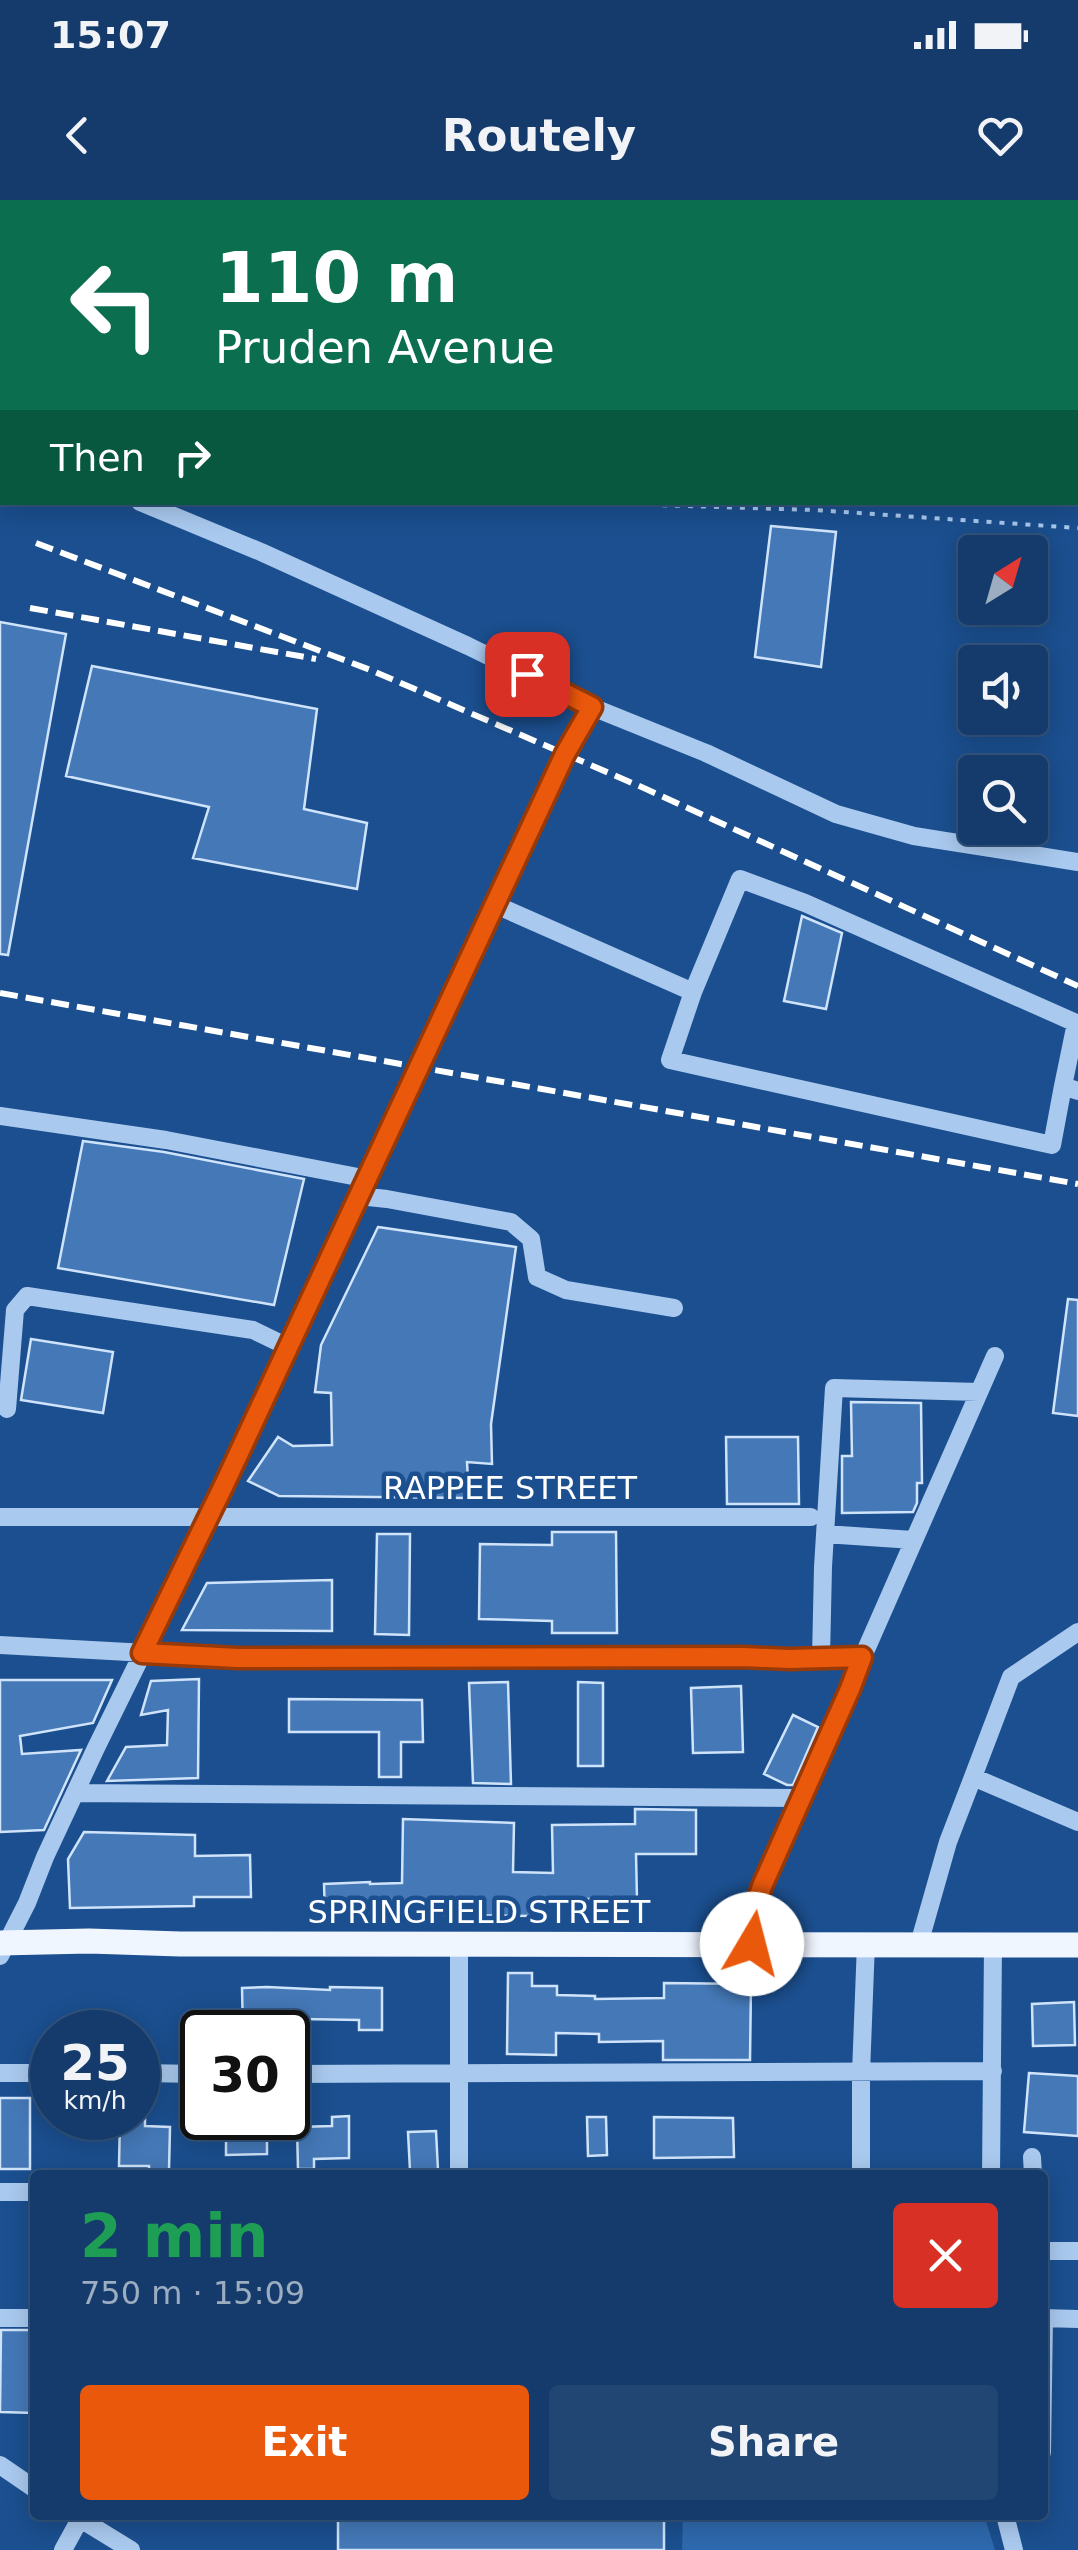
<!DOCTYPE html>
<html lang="en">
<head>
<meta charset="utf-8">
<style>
	:root { --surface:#143b6b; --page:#214673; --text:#f1f3f6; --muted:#9dadc1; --line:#33557e; --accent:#ea580c }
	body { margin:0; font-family:"DejaVu Sans",sans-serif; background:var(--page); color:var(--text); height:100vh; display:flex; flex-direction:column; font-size:38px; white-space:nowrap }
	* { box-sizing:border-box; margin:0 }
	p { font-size:32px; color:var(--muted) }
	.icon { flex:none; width:55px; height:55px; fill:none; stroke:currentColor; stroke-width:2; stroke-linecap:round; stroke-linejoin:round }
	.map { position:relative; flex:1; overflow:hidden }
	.drawer { position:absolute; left:30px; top:1970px; width:1018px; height:350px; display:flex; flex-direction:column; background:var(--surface); border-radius:10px; box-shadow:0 5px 25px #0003,0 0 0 2px var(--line) }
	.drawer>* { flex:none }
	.guide { position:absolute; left:0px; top:0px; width:1080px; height:305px; box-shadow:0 5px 25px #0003,0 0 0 2px var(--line); background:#0b6e4f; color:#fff; overflow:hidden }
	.needle { width:65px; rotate:37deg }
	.fabs { position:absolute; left:958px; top:335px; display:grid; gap:20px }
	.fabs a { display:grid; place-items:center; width:90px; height:90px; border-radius:10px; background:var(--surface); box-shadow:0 5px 25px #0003,0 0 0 2px var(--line); font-size:50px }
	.speed { position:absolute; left:30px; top:1810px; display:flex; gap:20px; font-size:50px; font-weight:700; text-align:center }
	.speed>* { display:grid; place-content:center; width:130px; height:130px; border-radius:50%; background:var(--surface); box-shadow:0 5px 25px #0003,0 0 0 2px var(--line); line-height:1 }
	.speed small { font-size:25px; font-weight:400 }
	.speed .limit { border:5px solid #111; border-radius:15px; background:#fff; color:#111 }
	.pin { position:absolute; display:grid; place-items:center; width:85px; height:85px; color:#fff; margin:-42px; border-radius:20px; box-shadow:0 5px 15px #0006 }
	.me { position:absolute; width:110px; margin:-55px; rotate:8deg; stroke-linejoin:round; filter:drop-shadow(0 0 8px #0008) }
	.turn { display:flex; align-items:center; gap:35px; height:210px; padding:0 50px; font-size:45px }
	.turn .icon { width:130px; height:130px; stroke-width:2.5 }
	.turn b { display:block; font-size:70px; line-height:85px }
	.then { display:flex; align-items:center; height:95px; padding:0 50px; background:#0003; gap:20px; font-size:38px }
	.round { display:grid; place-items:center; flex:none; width:105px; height:105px; border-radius:10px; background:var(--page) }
	.headline { display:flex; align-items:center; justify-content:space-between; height:170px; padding:0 50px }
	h1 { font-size:60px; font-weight:700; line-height:75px; color:#1e9e55 }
	.button { display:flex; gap:20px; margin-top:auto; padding:20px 50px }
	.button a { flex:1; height:115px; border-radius:10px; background:var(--accent); color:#fff; font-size:40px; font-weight:700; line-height:115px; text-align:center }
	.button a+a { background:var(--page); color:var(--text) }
	.status { display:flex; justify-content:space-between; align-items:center; height:70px; padding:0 50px; background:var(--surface); direction:ltr }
	.status svg { height:28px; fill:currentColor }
	header { display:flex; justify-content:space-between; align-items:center; height:130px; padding:0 50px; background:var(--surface); font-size:45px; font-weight:700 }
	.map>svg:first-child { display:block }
</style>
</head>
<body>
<div class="status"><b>15:07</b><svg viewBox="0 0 49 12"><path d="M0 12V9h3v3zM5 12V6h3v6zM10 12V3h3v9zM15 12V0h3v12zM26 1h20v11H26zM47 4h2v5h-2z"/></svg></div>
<header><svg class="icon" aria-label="back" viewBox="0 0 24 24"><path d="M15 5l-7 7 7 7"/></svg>Routely<svg class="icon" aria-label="heart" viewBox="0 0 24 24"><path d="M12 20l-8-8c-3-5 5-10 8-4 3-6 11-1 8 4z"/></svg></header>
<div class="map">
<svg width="1078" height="2350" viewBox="0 0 1078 2350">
	<rect width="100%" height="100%" fill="#1b4f8f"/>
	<path fill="#2e69ad" d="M223 0H1078V56V2H231Z
		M683 2315H984L995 2350H682Z"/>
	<path fill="#4478b7" stroke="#cfe3fa" stroke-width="2.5" d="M771 326 836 332 821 467 755 457Z
		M0 422 66 434 8 755 0 754Z
		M92 466 317 509 304 609 367 623 357 689 193 658 209 607 66 576Z
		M802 716 842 733 826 809 784 801Z
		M83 941 164 952 304 979 274 1105 58 1068Z
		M378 1027 516 1047 491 1224 492 1264 467 1262 469 1298 279 1296 248 1281 278 1237 293 1246 332 1245 331 1193 315 1192 321 1145Z
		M1068 1099 1078 1100V1216L1053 1213Z
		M31 1139 113 1152 103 1213 21 1200Z
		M851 1202 921 1203 922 1283H917V1303L913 1312 842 1313V1256H852Z
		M726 1237H798L799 1304H727Z
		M552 1332H616L617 1433H552V1421L479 1419 480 1344 552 1345Z
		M377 1334H410L409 1435 375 1434Z
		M332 1380V1431L182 1430 207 1383Z
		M199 1479 198 1578 107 1581 126 1547 167 1545 168 1510 141 1515 151 1481Z
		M0 1480H112L93 1523 20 1536 22 1554 81 1550 44 1630 0 1632Z
		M508 1482 511 1584 473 1583 469 1483Z
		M578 1482 603 1483V1566H578Z
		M741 1486 743 1552 693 1553 691 1488Z
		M289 1499 422 1500 423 1542H401V1577H379V1532H289Z
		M793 1515 818 1527 793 1585H787L764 1574Z
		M635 1609 696 1610V1654H636L637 1699H540V1716L445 1715V1706L399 1705 400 1714 381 1715V1712L325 1715 324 1684 370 1682V1684L402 1683 403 1619 514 1623 513 1672 553 1673 552 1625 635 1624Z
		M84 1632 195 1635V1656L250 1655 251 1697H194V1706L70 1708 68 1659Z
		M508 1773H532V1786H557V1795L595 1796V1799L664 1798V1783L751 1784 750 1860H663V1841L599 1842V1834L556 1833V1855L507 1854Z
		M267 1787 330 1790V1787L382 1788V1830H359V1820L302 1819V1833L243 1832 242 1788Z
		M1074 1802 1075 1845 1033 1846 1032 1804Z
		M1029 1873 1078 1876V1936L1024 1932Z
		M0 1898H30V1969H0Z
		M349 1916V1958L314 1959V1969H298L297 1927 332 1926V1917Z
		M587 1917H606L607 1955 588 1956Z
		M654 1917 733 1918 734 1957 654 1958Z
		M120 1918H145V1926L170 1927 169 1970H149V1966H119Z
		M226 1928H267V1954L226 1955Z
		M436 1931 438 1970 410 1971 408 1932Z
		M1 2130H35V2213L0 2212Z
		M338 2315H664V2350H338Z"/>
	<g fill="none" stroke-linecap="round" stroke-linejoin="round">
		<path stroke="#a9c9ee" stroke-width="4" stroke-dasharray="5 8" stroke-linecap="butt" d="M0 188 2 189
			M558 302 815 310 1078 328"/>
		<path stroke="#a9c9ee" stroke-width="18" d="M0 250 2 251
			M140 302 261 352 468 446 592 507 706 553 836 614 914 636 1078 662
			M496 705 693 792 670 860 1052 945 1063 886 1078 891
			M693 792 740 679 805 703 1076 823 1063 886
			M0 916 166 940 368 979
			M359 996 387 999 511 1022 531 1039 537 1077 566 1090 674 1108
			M7 1209 15 1110 27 1096 253 1130 288 1147
			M0 1317H811
			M825 1334 913 1340
			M0 1445 238 1458 789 1459 862 1457
			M821 1458 823 1367 834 1188 979 1192
			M973 1577 1011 1477 1078 1432
			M75 1593 800 1598
			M752 1744V1714L763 1684 995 1156
			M919 1744 948 1642 973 1577 1078 1622
			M0 1756 27 1703 45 1657 95 1550 209 1318 565 554 592 507
			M0 1873H52
			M138 1873 202 1874
			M288 1874 993 1871
			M1032 1957 1033 1975
			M459 1975V1745
			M861 1975V1873L866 1743
			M991 1975 993 1744
			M0 1992H35
			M1042 2051H1078
			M0 2118H35
			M1042 2118 1078 2119
			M1042 2252 1044 2118
			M0 2265 35 2289
			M74 2315 131 2350
			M1005 2315 1014 2350
			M63 2350 80 2319"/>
		<path stroke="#f0f6ff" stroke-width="25" d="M0 1743 89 1741 180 1744 1078 1745"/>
		<path stroke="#fff" stroke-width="6" stroke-dasharray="18 8" stroke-linecap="butt" d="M36 343 373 471 646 589 1078 786
			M30 408 316 459
			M0 793 1078 984"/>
	</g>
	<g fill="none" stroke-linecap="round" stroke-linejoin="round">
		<defs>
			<path id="route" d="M527 474 592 507 565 554 224 1285 142 1453 238 1458 744 1457 789 1459 862 1457 850 1489 763 1684 752 1714V1744"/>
		</defs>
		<use href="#route" stroke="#983908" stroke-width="25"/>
		<use href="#route" stroke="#ea580c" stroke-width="18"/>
	</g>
	<g text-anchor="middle" stroke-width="9" stroke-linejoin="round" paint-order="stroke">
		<g font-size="32" fill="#fff" stroke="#1b4f8f">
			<text x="510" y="1299">RAPPEE STREET</text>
			<text x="479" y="1723">SPRINGFIELD STREET</text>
		</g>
	</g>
</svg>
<div class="fabs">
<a><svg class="needle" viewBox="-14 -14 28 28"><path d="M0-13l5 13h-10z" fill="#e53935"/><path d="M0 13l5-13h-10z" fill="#9dadc1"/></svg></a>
<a><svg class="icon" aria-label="sound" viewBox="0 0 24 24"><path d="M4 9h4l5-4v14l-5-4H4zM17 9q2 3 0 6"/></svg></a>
<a><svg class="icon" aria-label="search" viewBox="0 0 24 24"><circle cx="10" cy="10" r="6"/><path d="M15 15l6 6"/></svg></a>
</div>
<div class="speed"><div>25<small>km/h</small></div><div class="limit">30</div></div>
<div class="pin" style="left:527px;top:474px;background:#d93025"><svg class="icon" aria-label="arrive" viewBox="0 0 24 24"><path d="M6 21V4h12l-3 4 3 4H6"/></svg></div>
<svg class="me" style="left:752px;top:1744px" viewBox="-20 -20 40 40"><circle r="19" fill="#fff"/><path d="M0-13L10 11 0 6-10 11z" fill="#ea580c"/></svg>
<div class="guide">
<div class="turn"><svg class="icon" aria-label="left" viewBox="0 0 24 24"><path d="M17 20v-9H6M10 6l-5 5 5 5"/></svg><div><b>110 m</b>Pruden Avenue</div></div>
<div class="then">Then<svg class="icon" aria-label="right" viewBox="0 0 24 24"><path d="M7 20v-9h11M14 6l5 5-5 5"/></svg></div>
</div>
<section class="drawer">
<div class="headline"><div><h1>2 min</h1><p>750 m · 15:09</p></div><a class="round" style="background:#d93025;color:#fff"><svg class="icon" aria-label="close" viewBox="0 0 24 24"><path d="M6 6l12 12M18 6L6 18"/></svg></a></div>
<div class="button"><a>Exit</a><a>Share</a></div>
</section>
</div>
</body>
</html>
